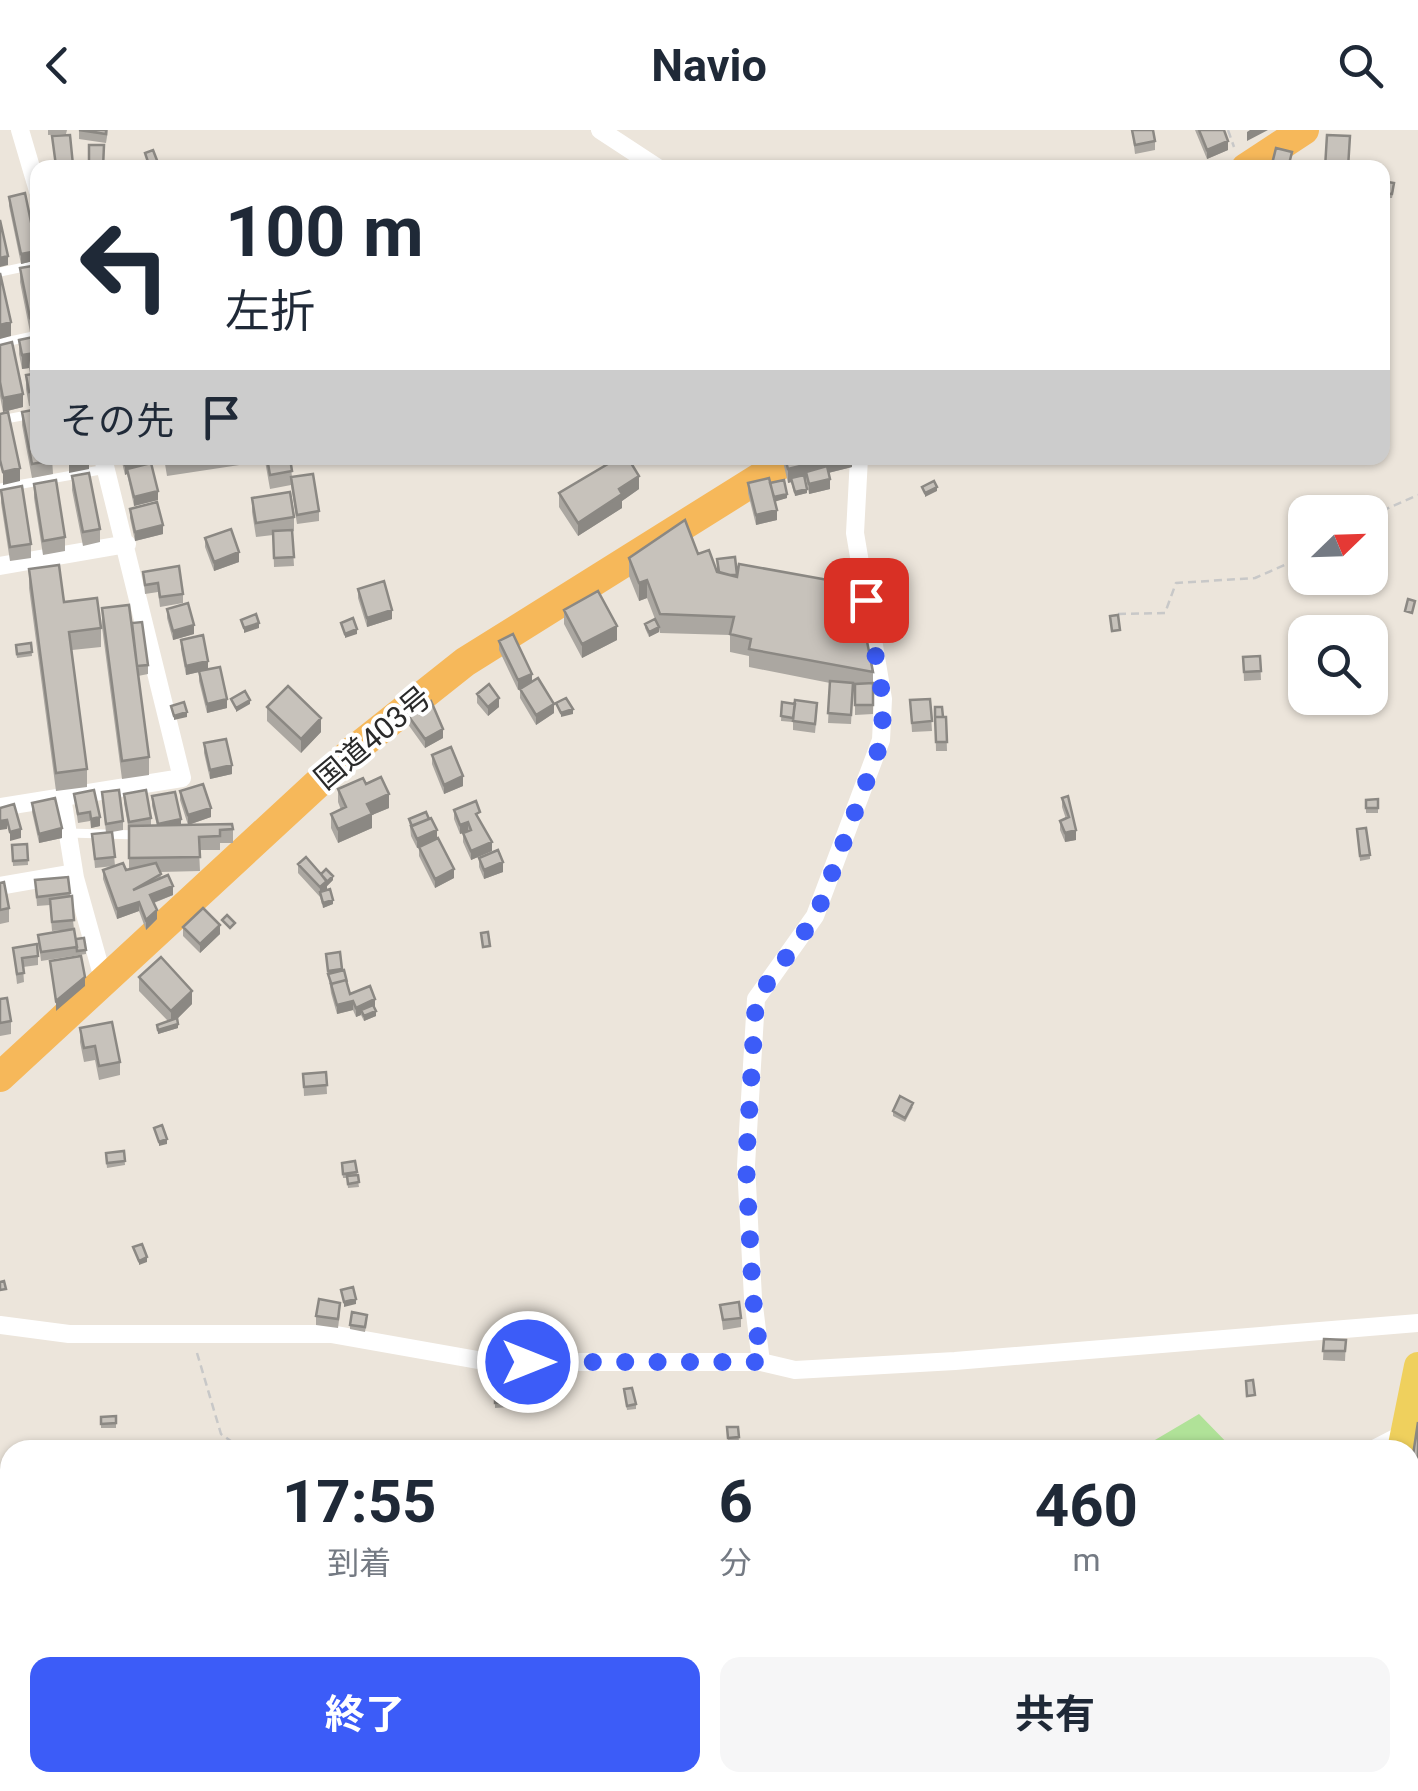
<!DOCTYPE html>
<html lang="ja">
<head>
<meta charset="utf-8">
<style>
	:root { --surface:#fff; --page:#f6f6f7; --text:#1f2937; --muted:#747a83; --accent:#3c5cf8 }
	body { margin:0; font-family:Roboto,"Noto Sans JP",sans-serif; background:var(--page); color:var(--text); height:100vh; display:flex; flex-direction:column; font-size:38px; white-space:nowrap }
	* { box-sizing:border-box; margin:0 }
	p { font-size:32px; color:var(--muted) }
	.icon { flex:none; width:55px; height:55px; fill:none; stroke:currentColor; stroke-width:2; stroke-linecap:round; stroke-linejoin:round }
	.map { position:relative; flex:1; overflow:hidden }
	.drawer { position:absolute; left:0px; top:1310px; width:1420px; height:352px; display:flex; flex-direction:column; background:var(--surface); border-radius:30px 30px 0 0; box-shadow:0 2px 8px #0004 }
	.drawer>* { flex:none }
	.hud { position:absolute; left:30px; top:30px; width:1360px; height:305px; border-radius:20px; box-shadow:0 2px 8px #0004; background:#fff; color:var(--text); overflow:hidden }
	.needle { width:65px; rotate:67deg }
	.fabs { position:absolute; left:1288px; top:365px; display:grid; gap:20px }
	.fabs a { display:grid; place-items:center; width:100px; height:100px; border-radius:20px; background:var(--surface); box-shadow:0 2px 8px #0004; font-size:50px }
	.pin { position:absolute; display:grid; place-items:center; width:85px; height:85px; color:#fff; margin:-42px; border-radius:20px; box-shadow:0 5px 15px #0006 }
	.me { position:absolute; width:110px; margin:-55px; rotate:90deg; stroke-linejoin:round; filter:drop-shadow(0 0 8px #0008) }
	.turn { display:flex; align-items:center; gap:35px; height:210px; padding:0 30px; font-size:45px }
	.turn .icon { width:130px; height:130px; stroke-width:2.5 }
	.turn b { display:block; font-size:70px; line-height:85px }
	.then { display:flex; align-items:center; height:95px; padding:0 30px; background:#0003; gap:20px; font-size:38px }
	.eta { display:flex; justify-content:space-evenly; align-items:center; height:170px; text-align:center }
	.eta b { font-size:60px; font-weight:700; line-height:70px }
	.button { display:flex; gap:20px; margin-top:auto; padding:20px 30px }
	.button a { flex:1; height:115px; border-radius:20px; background:var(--accent); color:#fff; font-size:40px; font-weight:700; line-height:115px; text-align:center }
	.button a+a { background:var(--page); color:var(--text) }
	header { display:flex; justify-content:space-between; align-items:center; height:130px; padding:0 30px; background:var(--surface); font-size:45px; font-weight:700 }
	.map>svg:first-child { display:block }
</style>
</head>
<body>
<header><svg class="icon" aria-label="back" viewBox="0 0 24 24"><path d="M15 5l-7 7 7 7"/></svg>Navio<svg class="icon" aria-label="search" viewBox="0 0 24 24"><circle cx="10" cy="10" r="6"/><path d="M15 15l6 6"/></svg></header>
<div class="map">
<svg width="1418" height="1661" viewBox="0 0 1418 1661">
	<rect width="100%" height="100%" fill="#ece5db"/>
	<path fill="#b0e298" d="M1199 1284 1234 1320H1138Z
		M1202 1653V1652L1324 1653 1323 1661H1203Z"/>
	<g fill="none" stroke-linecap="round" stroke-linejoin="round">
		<path stroke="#c8c8c8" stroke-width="2.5" stroke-dasharray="8 5" stroke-linecap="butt" d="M1228 0 1234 17
			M1370 386 1418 365
			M1118 484 1165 483 1176 453 1255 448 1305 426
			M197 1223 221 1304 243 1320
			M381 1661 383 1652
			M976 1661 982 1652
			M1073 1661V1652"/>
		<path stroke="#fff" stroke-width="9" d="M0 142 38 134
			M0 213 38 205
			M0 290 38 283
			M0 358 106 339
			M69 703 138 705"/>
		<path stroke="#fff" stroke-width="18" d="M20 0 38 61
			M600 0 658 38
			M0 436 127 414
			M62 667 75 748 104 852
			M0 677 182 648 103 328
			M0 756 74 743
			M0 1195 69 1204H331L489 1232H761L795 1240 955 1231 1418 1193
			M761 1232 753 1168 746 1035 756 869 815 786 881 610 883 569 855 403 859 328
			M1372 1320 1403 1304
			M50 1661 98 1652"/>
		<path stroke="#fff" stroke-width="22" d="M1410 1557 1418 1555"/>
		<path stroke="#efd05d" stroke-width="28" d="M1401 1320 1418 1236
			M1350 1661 1351 1652"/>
		<path stroke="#f6b85a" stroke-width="30" d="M1246 38 1304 0
			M0 947 354 620 465 532 791 328"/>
	</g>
	<path fill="#aba7a1" d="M48 0H67L66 4 48 5Z
		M79 0H108L106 13 79 9Z
		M1132 0 1155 11V20L1135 24Z
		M1195 0H1224L1228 20 1207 29Z
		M1382 51 1394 58 1392 68H1382Z
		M9 67 37 130 21 134 9 76Z
		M38 135 30 202 20 152V138Z
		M38 206V274L29 276 26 259V245L30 244 29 238 22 239 19 224V210Z
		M0 215 23 277 3 282 0 266Z
		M22 282 52 328 53 344 32 348 22 295Z
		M121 328H146L158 370 134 376 127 344 125 345Z
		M164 328H290L292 347 319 381V391L297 394 291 355 270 359 265 331 167 346Z
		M784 328H852V337L828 343 830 359 809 364 806 348H805L807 363 795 366 791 352 788 353 784 336Z
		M72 346 100 399V412L83 416 72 360Z
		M748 353 770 354 787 368 775 371 777 390 756 395 748 363Z
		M34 354 65 407V421L43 425 34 368Z
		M639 359 622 371V378L578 406 559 377V363Z
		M1 360 31 414V428L10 431 1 373Z
		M278 364 294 387V401L292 402 294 436 274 437 273 405 256 407 252 382V368Z
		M130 379 163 404 135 411 130 388Z
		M205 408 239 432 214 441 205 417Z
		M698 424 717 442V429L735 427 737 447 873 542V584L855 585V557H853L851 594 828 593 830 553 749 537V526L730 522V505L660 503 659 499V502L649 507 645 498V494L655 489 647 468 639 471 629 446V428Z
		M29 439 64 472 101 498V517L72 520 87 639V657L56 661 29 458Z
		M143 442 183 464V473L160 477 158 462 145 464Z
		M358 459 392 489 367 497 358 468Z
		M102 478 132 493 148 535V544L138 546 149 627V645L122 649 102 497Z
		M167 479 194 504 173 510 167 488Z
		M564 480 617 510 582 528 564 494Z
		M181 510 208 539 227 578 207 583 199 551V542L186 545 181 519Z
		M499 511 532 551 554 583 536 595 520 568V559L518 560 499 520Z
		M31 513 32 526 17 528 16 520Z
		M1260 526 1261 550 1244 551 1243 527Z
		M477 564 499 577 488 586 477 573Z
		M930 569 932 601 912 602 910 570Z
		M782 572 795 574 817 582 815 603 793 600V592L781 591Z
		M267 577 321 602 301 623 267 591Z
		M935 577 943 587H946L947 621H936Z
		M407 584 443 608 425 618 407 593Z
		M204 613 232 644 210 649 204 623Z
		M432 625 463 656 444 664 432 634Z
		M366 654 389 678 372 685V698L338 713 331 698V684L341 680 338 672V659Z
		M94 660 100 696 91 698 90 691 78 693 74 664Z
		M180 661 211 687 188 695 180 670Z
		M102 662 123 691V700L112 702 115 736 126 740 129 739V701L124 673V664L151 688V696L157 695 152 676V666L181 695 233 699V713H220V720H199L200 741 160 742 161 748 173 765 154 773 157 789 146 800 139 781 117 789 103 749V740L114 736 95 738 92 704 106 703Z
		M1068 666 1076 710 1065 712 1060 700V691L1066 689 1062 677V668Z
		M1378 669V683H1366V670Z
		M32 673 62 708 39 713 32 682Z
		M454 680 480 691 492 721 471 730 463 712V703L468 701 460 704 454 689Z
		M409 689 437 708 454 748 435 758 419 726V718H417L411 706Z
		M1357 699 1370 725V729L1360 731Z
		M27 714 28 735 13 736 12 715Z
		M479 728 503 742 484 749 479 737Z
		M298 734 333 750 327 756V760L333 774 323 778 320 767 298 743Z
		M68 747 74 799 52 801 50 775 37 776 35 750Z
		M0 753 9 778V792L0 794Z
		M183 797 220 804 200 823 183 806Z
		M38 805 76 809 86 820V824L41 831Z
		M13 818 38 826V835L23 837 24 852 17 854Z
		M340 822 342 840 350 864 375 879 376 886 364 891 361 885 356 887 353 880 337 884 331 863 326 829Z
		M139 847 192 874 177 889 178 898 158 904 157 895 168 891 139 861Z
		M0 869 11 891V904L0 906Z
		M80 898 120 932V945L99 950 95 930 84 932 80 912Z
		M326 942 327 964 304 966 303 944Z
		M913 977 905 992 893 986V981Z
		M124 1021 125 1035 107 1038 106 1028Z
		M355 1031 359 1057 348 1058 347 1048H343L342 1033Z
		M720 1175 741 1188V1197L723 1200Z
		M340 1182 338 1198 316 1195V1186Z
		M367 1190 365 1202 350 1199V1195Z
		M1324 1209 1346 1210 1345 1231 1323 1230Z
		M624 1259 636 1274V1279L627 1280Z
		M512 1266V1277L495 1278V1267Z
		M116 1286V1298H101V1287Z
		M1418 1292V1462H1410V1345Z
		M727 1297H738L739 1312H728Z"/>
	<path fill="#8b8883" d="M1250 0H1268L1247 11V2Z
		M1228 11V20L1207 29V20Z
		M37 121V130L21 134V124Z
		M8 126V135L0 137V128Z
		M38 187V200L30 202V188Z
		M11 192V206L0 209V195Z
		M29 224V238L22 239V225Z
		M23 264V277L3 282V268Z
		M77 328H89V339L69 343V329Z
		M833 328H852V337L808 348 806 342V348L788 353V339Z
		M147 330V339H127V344L125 345V335Z
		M20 338V351L3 355V342Z
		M639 346V359L622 371V378L578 406V393L619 359Z
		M830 349V359L809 364V354Z
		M937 357V361L925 367V363Z
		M807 359V363L795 366V362Z
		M158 361V370L134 376V367Z
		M787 364V368L774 372V367Z
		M777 380V390L756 395V385Z
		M163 395V404L135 411V402Z
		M239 422V432L214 441V432Z
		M647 450V468L639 471V453Z
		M392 480V489L367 497V488Z
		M259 493V498L244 503V498Z
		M194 495V504L173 510V501Z
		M617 496V510L582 528V514Z
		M659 497V502L649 507V502Z
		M357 499V504L345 508V504Z
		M208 531V540L186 545V536Z
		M532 544V553L518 560V550Z
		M499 568V577L488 586V577Z
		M227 569V578L207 583V574Z
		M250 570V574L236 582V578Z
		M554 574V583L536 595V585Z
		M573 579V584L561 587V583Z
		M187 582V587L174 590V586Z
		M321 588V602L301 623V609Z
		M443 599V608L425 618V609Z
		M232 635V644L210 649V640Z
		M463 646V656L444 664V655Z
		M389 664V678L372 685V698L338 713V699L367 674Z
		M211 678V687L188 695V685Z
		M100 687V696L91 698V689Z
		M181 689V698L158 703V694Z
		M7 690V699L0 700V691Z
		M468 692V701L460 704V695Z
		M62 698V708L39 713V704Z
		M21 699V708L10 711V702Z
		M437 700V709L417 718V709Z
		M1076 700V710L1065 712V703Z
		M492 712V721L471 730V721Z
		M503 732V742L484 749V740Z
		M454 739V748L435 758V749Z
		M333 746V750L327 756V760L320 762V757Z
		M173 756V765L150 774V765Z
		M333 770V774L323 778V773Z
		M139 772V781L117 789V779Z
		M157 780V789L146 800V790Z
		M220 795V804L200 823V814Z
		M85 847V856L56 881V871Z
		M192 861V874L171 895V881Z
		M375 869V879L363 884 361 880V885L356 887V878Z
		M353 871V880L337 884V875Z
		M376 881V886L364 891V886Z
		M178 894V898L158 904V900Z
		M167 1009V1014L159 1016V1012Z
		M147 1127V1132L139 1135V1131Z
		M356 1169V1174L344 1177V1172Z"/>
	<path fill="#c7c2bb" stroke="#8b8883" stroke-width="2.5" d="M79 0H106V4Z
		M1132 0H1153L1155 11 1135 15Z
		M1199 0H1224L1228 11 1207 20Z
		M70 5 73 35 56 36 52 6Z
		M1327 5 1350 6 1348 38H1325Z
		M89 15H104L103 38H89Z
		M1276 18 1292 22 1288 38H1271Z
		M153 20 160 38H150L145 23Z
		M1382 51 1394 53 1392 64 1382 63Z
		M25 63 37 121 21 124 9 67Z
		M0 90 8 126 0 128Z
		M38 135V187L30 188 20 138Z
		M0 143 11 192 0 195Z
		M38 206V260L29 262 26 245 33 244 29 224 22 225 19 210Z
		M12 212 23 264 3 268 0 252V215Z
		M38 279V328H52L53 330 32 334 22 282Z
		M8 282 20 338 3 342 0 330V284Z
		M123 328H146L147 330 125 335Z
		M166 328H199L167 333Z
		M267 328H290L292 341 270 345Z
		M618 328H628L639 346 619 359 622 364 578 393 559 363Z
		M785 328H833L788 339Z
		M151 333 158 361 134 367 127 339Z
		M827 336 830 349 809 354 806 342Z
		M89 343 100 399 83 402 72 346Z
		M313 344 319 381 297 385 291 347Z
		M804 345 807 359 795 362 791 348Z
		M769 348 777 380 756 385 748 353Z
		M56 350 65 407 43 411 34 354Z
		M784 350 787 364 774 367 770 353Z
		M934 351 937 357 925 363 922 357Z
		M22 356 31 414 10 417 1 360Z
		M290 362 294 387 256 393 252 368Z
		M157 372 163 395 135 402 130 379Z
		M685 390 698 424 709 420 717 442 737 447 739 434 856 455 873 542 749 519 751 509 730 504 734 487 660 484 647 450 639 453 629 428Z
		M231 399 239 422 214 432 205 408Z
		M292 400 294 427 274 428 273 401Z
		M735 427 737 445H730L719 442 717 429Z
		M59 435 64 472 97 468 101 498 69 502 87 639 56 643 29 439Z
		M179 436 183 464 160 467 158 453 145 455 143 442Z
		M384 451 392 480 367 488 358 459Z
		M598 461 617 496 582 514 564 480Z
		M1408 469 1415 471 1412 483 1405 481Z
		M188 473 194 495 173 501 167 479Z
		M129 475 149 627 122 631 102 478Z
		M256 484 259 493 244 498 241 490Z
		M1118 485 1120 500 1112 501 1110 486Z
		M353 488 357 499 345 504 341 493Z
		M655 489 659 497 649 502 645 494Z
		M142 492 148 535 137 536 132 493Z
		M513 504 532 544 518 550 499 511Z
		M203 505 208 531 186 536 181 510Z
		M31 513 32 522 17 524 16 515Z
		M1260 526 1261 541 1244 542 1243 527Z
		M220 537 227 569 207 574 199 541Z
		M538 548 554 574 536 585 520 559Z
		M830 551 853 553 851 585 828 583Z
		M873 553V575H855V554Z
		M489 554 499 568 488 577 477 564Z
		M288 556 321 588 301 609 267 577Z
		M245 561 250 570 236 578 231 569Z
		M566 568 573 579 561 583 556 573Z
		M930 569 932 591 912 593 910 570Z
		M795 570 817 573 815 594 793 591Z
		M431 571 443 599 425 609 407 584Z
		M184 572 187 582 174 586 171 576Z
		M782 572 795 574 793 588 781 586Z
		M935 577H942L943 587H935Z
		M935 587H946L947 612H936Z
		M226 609 232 635 210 640 204 613Z
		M451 617 463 646 444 655 432 625Z
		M381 647 389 664 367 674 372 684 338 699 331 684 346 677 338 659 363 648 366 654Z
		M203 654 211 678 188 685 180 661Z
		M94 660 100 687 91 689 90 682 78 684 74 664Z
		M119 660 123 691 106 694 102 662Z
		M146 660 151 688 129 692 124 664Z
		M175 662 181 689 158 694 152 666Z
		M1068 666 1076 700 1065 703 1060 691 1069 687 1062 668Z
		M55 668 62 698 39 704 32 673Z
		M1378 669V678H1366V670Z
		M476 671 480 682 476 684 492 712 471 721 463 703 471 700 468 692 460 695 454 680Z
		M14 674 21 699 10 702 7 690 0 691V678Z
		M426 682 429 689 412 696 409 689Z
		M431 688 437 700 417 709 411 696Z
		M232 694 233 699 220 700V706L199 707 200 727 129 728V696Z
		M1366 698 1370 725 1360 726 1357 699Z
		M112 702 115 727 95 729 92 704Z
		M438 708 454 739 435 749 419 717Z
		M27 714 28 730 13 731 12 715Z
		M498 720 503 732 484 740 479 728Z
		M306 727 327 751 320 757 298 734Z
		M123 733 126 740 156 733 161 744 133 760 168 745 173 756 150 765 157 780 146 790 139 772 117 779 103 740Z
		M326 739 333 746 327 752 321 744Z
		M68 747 70 763 37 767 35 750Z
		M4 752 9 778 0 780V753Z
		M330 759 333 770 323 773 320 762Z
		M72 766 74 790 52 792 50 769Z
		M203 778 220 795 200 814 183 797Z
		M227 785 235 793 230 798 222 790Z
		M74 799 77 817 41 822 38 805Z
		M488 802 490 816 483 817 481 803Z
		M84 808 86 820 77 821 76 809Z
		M37 814 38 826 22 828 24 843 17 844 13 818Z
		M340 822 342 839 328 841 326 824Z
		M81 826 85 847 56 871 50 831Z
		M161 827 192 861 171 881 139 847Z
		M344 840 347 852 346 850 331 854 332 856 328 844Z
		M346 850 350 864 370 856 375 869 356 878 353 871 337 875 331 854Z
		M7 868 11 891 0 893V869Z
		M373 875 376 881 364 886 361 880Z
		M177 888 178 894 158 900 157 895Z
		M112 892 120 932 99 936 95 916 84 918 80 898Z
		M326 942 327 955 304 957 303 944Z
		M900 966 913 973 905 988 893 981Z
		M162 995 167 1009 159 1012 154 998Z
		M124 1021 125 1031 107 1033 106 1023Z
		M355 1031 357 1042 343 1044 342 1033Z
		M358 1045 359 1052 348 1054 347 1046Z
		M142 1114 147 1127 139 1131 133 1117Z
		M4 1151 6 1159 0 1160V1152Z
		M353 1157 356 1169 344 1172 341 1160Z
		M319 1169 340 1173 338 1189 316 1186Z
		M739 1172 741 1188 723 1190 720 1175Z
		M352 1182 367 1185 365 1197 350 1195Z
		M1324 1209 1346 1210 1345 1221H1323Z
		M1253 1250 1255 1265 1247 1266 1246 1251Z
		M632 1258 636 1274 627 1276 624 1259Z
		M512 1266V1272L495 1273V1267Z
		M116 1286V1293L101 1294V1287Z
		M1418 1292V1444L1410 1443V1345Z
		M727 1297H738L739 1307 728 1308Z"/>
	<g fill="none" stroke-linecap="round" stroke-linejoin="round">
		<path stroke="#3c5cf8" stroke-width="18" stroke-dasharray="0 32.4" d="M528 1232H761L753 1168 746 1034 756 869 816 786 882 610 883 569 866 470"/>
	</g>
	<g text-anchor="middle" stroke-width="8" stroke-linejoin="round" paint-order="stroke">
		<g font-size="30" fill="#2a2a2a" stroke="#fff">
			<text transform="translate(373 608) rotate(-40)" y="10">国道403号</text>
		</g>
	</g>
</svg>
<div class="fabs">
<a><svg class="needle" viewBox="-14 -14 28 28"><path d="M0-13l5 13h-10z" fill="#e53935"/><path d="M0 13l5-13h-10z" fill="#747a83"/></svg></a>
<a><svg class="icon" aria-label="search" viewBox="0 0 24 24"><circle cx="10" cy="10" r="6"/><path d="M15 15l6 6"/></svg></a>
</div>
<div class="pin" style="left:866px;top:470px;background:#d93025"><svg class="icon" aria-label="arrive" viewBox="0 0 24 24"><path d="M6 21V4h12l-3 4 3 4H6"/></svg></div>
<svg class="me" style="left:528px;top:1232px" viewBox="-20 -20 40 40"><circle r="17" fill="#3c5cf8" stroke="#fff" stroke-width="3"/><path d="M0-11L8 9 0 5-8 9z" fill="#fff"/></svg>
<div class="hud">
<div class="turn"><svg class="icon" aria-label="left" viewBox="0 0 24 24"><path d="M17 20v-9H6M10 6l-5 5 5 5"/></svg><div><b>100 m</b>左折</div></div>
<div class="then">その先<svg class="icon" aria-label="arrive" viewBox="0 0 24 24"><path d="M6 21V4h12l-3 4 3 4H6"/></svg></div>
</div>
<section class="drawer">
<div class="eta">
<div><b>17:55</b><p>到着</p></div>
<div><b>6</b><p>分</p></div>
<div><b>460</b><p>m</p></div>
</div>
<div class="button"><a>終了</a><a>共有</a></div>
</section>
</div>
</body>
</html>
